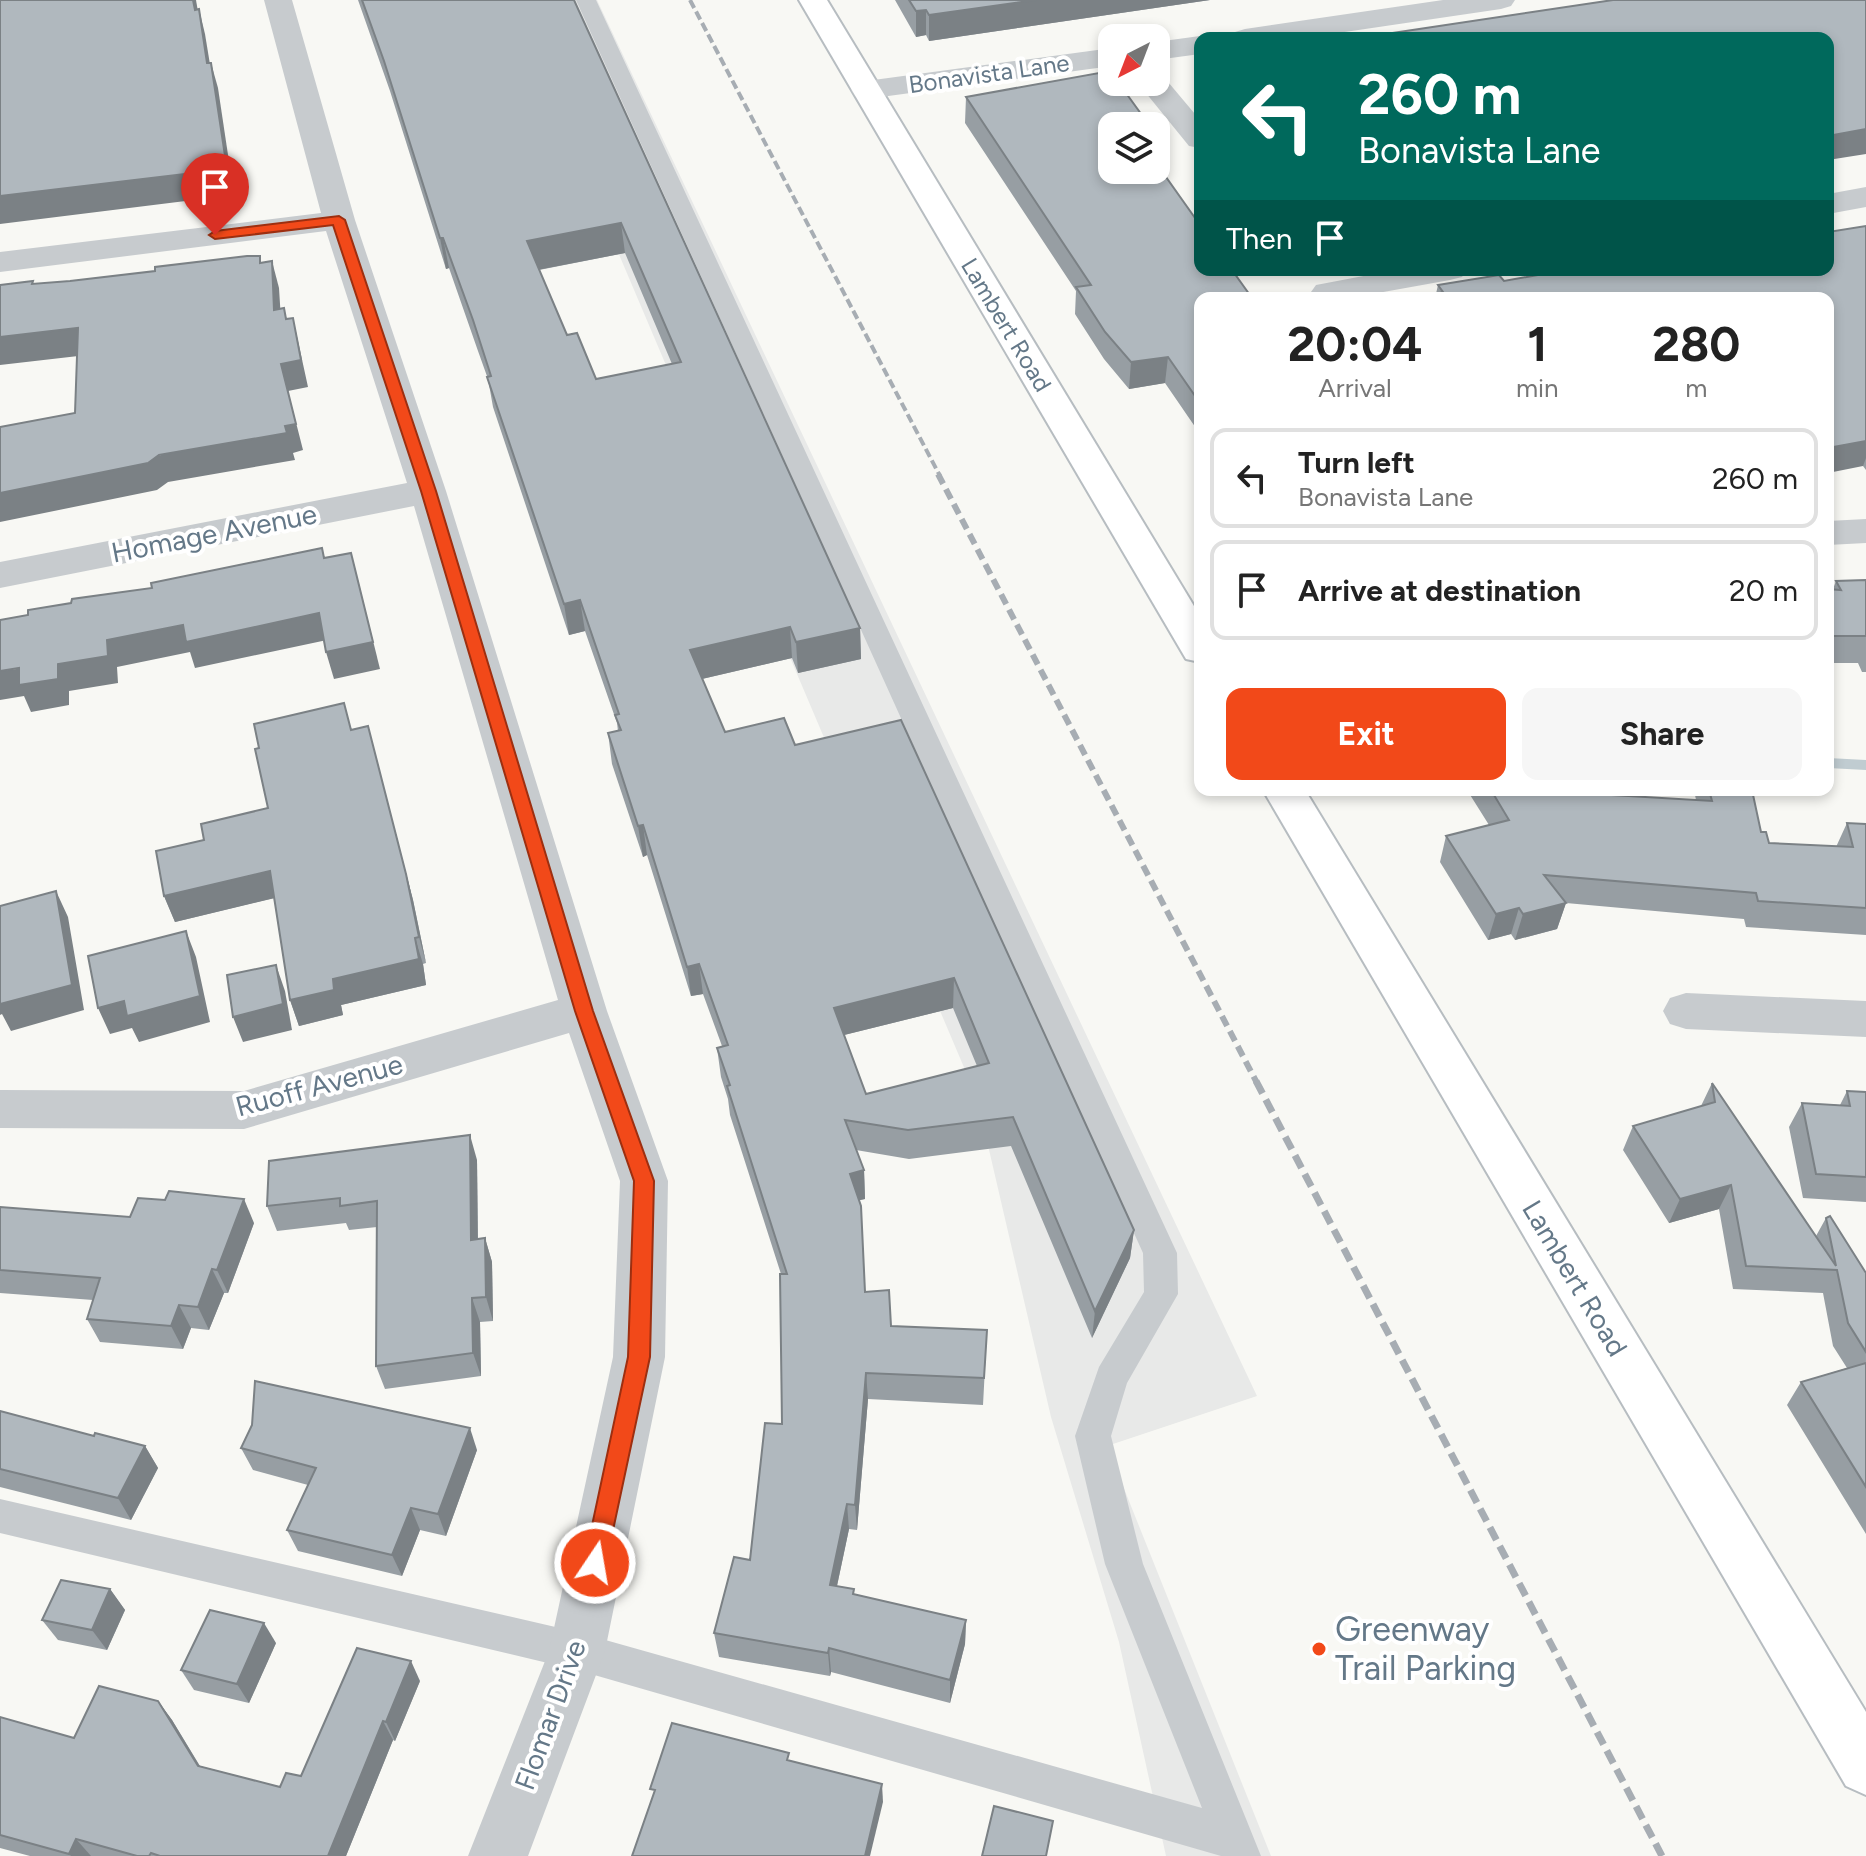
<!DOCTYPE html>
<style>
body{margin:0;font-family:Figtree,sans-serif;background:#f6f6f6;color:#222;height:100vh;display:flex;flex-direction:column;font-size:30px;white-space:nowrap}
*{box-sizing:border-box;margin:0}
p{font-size:26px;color:#767676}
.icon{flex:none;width:44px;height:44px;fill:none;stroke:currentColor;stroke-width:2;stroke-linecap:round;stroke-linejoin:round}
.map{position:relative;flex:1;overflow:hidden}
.panel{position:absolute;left:1194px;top:292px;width:640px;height:504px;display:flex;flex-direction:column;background:#fff;border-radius:16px;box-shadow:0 4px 12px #0003}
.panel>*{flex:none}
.guide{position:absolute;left:1194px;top:32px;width:640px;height:244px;border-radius:16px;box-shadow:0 4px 12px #0003;background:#00695c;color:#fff;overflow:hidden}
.needle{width:52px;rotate:222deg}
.tools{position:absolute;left:1098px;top:24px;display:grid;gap:16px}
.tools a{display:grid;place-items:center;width:72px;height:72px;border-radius:16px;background:#fff;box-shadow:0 4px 12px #0003;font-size:40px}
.pin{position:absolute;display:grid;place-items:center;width:68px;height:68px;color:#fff;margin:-82px -34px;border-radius:50% 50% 50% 0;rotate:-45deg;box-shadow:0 0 8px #0007}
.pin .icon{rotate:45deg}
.me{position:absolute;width:88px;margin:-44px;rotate:12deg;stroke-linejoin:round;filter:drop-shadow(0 0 6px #0008)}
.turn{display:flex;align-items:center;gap:28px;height:168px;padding:0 32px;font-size:36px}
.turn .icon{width:104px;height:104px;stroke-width:2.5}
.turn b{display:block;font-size:56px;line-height:68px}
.then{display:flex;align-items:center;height:76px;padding:0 32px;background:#0003;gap:16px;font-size:30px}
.eta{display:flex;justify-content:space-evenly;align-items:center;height:136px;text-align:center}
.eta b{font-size:48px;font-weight:700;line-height:56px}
.primary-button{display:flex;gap:16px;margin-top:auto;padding:16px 32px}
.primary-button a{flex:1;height:92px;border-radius:16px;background:#f24919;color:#fff;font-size:32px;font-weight:700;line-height:92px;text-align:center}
.primary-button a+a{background:#f6f6f6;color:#222}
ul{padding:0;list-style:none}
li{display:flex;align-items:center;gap:24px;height:100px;margin:0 16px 12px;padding:0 16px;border:4px solid #e0e0e0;border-radius:16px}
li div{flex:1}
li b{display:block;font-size:30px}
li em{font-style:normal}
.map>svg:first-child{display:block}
.built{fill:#e8e9e8}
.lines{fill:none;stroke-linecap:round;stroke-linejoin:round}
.stream{fill:#c0ccd1;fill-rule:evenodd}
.secondary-casing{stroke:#b7bdc1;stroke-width:4}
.service{fill:#c7cbce;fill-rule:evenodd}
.minor{fill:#c7cbce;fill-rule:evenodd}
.secondary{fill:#fff;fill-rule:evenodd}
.rail-far2{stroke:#a7adb3;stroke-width:4;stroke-dasharray:9 4;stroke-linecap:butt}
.rail-far1{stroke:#a7adb3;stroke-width:6;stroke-dasharray:11 6;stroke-linecap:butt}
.rail{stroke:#a7adb3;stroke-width:7;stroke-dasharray:14 7;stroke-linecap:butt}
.wall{fill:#979ea3;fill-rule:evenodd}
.shaded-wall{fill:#7b8185}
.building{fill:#b0b8be;stroke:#7b8185;stroke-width:2;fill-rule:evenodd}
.route{fill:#f24919;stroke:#9d2f10;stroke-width:2}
.poi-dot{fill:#f24919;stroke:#fff;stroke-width:3}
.labels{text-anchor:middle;stroke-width:8;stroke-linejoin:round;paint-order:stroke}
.far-street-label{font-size:24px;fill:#647888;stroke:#fff}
.street-label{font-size:28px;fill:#647888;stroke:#fff}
.near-poi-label{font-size:34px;fill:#647888;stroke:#fff;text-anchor:start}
</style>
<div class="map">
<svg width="1866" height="1856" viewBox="0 0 1866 1856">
<rect width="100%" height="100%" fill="#f8f8f4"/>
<path class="built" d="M511,0H597L1257,1396L1107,1446L1271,1856H1166L1119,1642L1051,1417L977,1098Z"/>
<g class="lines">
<path class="stream" d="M1828,758L1866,760V770L1828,768Z"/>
<defs>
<g id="secondary">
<path d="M799,0H827L1200,616V662L1186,659Z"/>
<path d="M1263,790H1305L1866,1712V1795L1846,1786Z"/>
</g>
</defs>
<use href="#secondary" class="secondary-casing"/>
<path class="service" d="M576,0H596L1177,1253L1178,1294L1127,1383L1111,1436L1143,1564L1261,1856H1221L577,1670L0,1533V1499L577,1632L1202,1808L1105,1564L1075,1436L1099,1367L1144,1292L1143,1253Z"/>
<g class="minor">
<path d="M264,0H292L355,220L446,491L607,1011L668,1181L665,1357L605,1651L528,1856H468L549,1651L613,1357L620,1181L569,1033L244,1129L0,1128V1090L244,1091L558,1000L414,506L0,588V562L407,483L326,231L0,272V252L321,213Z"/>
<path d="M1443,0H1515L1511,6L1501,9L1304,38H1230L1235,32L1245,29Z"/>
<path d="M1200,36L1207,38H1200V54L1156,60V42Z"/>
<path d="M1112,48V66L866,99L855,96L851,90L855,84L866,81Z"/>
<path d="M1156,74L1163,76L1200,120V148L1189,146L1137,82H1156Z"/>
<path d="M1866,187V207L1828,214V194Z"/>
<path d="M1395,270H1467L1462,277L1450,280L1350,298H1315L1311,292L1316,285Z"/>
<path d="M1866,519V543L1828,545V521Z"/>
<path d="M1686,993L1866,1001V1037L1686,1029L1670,1024L1663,1011L1670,998Z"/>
</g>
<use href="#secondary" class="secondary"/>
<path class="rail-far2" d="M690,0L940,476"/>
<path class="rail-far1" d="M938,474L1257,1083"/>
<path class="rail" d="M1256,1081L1662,1856"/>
</g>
<g class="wall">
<path d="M358,0H574L860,628L861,659L798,673L792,658L702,679L725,732L795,745L1134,1230L1130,1258L1092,1338L1011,1146L909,1159L856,1150L864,1170L865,1199L859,1200L865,1292L891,1326L987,1330L983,1405L868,1399L857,1530L849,1529L837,1586L854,1589V1594L966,1620L965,1644L950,1703L831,1672L830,1676L719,1657L714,1633L750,1560L782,1424L781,1274L730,1115L728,1099L721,1077L717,1048L722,1046L703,994L691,996L647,855L643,857L612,764L608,733L618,731L617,723L585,631L569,635L493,407L488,379L478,351L449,268L446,269L390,91ZM625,253L672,364L596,379L567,335L539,270ZM953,1008L977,1066L866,1094L844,1035Z"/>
<path d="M895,0H1210L929,41L926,35L916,37Z"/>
<path d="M966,97L1144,123L1165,152L1163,173L1200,298V434L1165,383L1129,389L1104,359L1075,314L1076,291L965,123Z"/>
<path d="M1866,226V470L1863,466L1828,298H1435L1438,285L1504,281L1828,270Z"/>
<path d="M1866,580V672H1862L1858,663H1828V589H1833L1836,581Z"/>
<path d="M351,730L375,753L413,900L426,963L423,964L426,985L341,1005L343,1015L299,1026L290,1000L274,898L175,922L164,896L204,840L268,808Z"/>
<path d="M1467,790H1593L1595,794L1696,800L1694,790H1752L1761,832L1769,843L1836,847L1847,823L1866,824V935L1746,927L1744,919L1566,903L1557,929L1515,940L1511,934L1488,940L1440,862L1446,836L1489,825Z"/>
<path d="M1712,1083L1816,1236L1826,1218L1866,1273V1534L1787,1405L1801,1382L1847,1368L1833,1346L1823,1293L1733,1289L1719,1209L1669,1223L1623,1150L1633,1126L1701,1106Z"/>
<path d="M1847,1091L1866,1092V1202L1803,1198L1789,1127L1802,1103L1840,1105Z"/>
<path d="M477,1160L478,1239L485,1238L492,1262L493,1321L480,1322L481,1376L385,1389L376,1366L377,1227L349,1230L346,1223L277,1231L267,1206Z"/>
<path d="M0,1207L130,1217L254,1223L228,1293H224L209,1330L191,1328L183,1349L100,1342L87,1319L93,1300L0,1293Z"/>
<path d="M0,1411L94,1436L145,1446L158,1468L131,1520L0,1487Z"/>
<path d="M241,1448L477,1450L446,1536L420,1530L402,1576L298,1551L287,1530L308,1485L253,1470Z"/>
<path d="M110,1589L125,1610L107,1650L58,1640L42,1620Z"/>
<path d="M276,1643L249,1703L194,1690L181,1670Z"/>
<path d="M420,1681L395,1741L393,1740L346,1856H30L0,1848V1717L74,1738L158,1701L172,1720L200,1766L280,1787L301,1776Z"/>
</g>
<g class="shaded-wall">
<path d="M193,0H196L202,35L195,10Z"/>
<path d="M1036,0H1210L929,41V15Z"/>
<path d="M199,9L205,34L214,89L207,63Z"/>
<path d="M926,10V35L916,37V11Z"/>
<path d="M211,63L218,88L234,195L0,224V196Z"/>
<path d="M1866,129V154L1828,160V136Z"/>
<path d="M1165,152L1163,178L1156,170V154Z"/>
<path d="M621,223L625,253L532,271L527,241Z"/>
<path d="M440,238H443L449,268L446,269Z"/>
<path d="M272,261L279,288L282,337L274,310Z"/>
<path d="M293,318L308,387L288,391L303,450L293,453L295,460L168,482L157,490L0,522V493L285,426L281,364Z"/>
<path d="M78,328L87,355L0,365V337Z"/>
<path d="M1168,357L1165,383L1129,389L1131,362Z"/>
<path d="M1866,441V458L1863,466L1828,473V448Z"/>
<path d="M358,580L380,669L334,679L326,652Z"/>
<path d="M580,600L585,631L569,635L564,604Z"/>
<path d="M319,613L327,640L195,668L190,652L117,667L118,683L69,691V705L31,712L24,696L0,700V671L58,664L107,640L183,625Z"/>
<path d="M790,627L792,658L693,681L690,650Z"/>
<path d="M860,628L861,659L798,673L796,642Z"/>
<path d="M375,753L413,900L426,963L419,937Z"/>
<path d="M643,825L647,855L643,857L638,826Z"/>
<path d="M270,871L279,897L175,922L164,896Z"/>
<path d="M56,891L68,917L84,1010L11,1031L2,1014L0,1015V998Z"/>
<path d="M1566,903L1557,929L1515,940L1523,914Z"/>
<path d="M1519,908L1511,934L1488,940L1496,914Z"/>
<path d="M186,931L196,957L210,1022L139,1042L132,1028L110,1034L98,1008Z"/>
<path d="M415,938L423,964L426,985L341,1005L343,1015L299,1026L290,1000Z"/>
<path d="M699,964L703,994L691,996L687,967Z"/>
<path d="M276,965L285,991L292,1030L243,1042L233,1017Z"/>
<path d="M954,978L953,1008L836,1037L834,1008Z"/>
<path d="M470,1135L477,1160L478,1264L471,1240Z"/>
<path d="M864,1170L865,1199L851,1202L850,1174Z"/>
<path d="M1731,1185L1719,1209L1669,1223L1680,1199Z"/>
<path d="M244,1199L254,1223L228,1293L217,1270Z"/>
<path d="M1134,1230L1130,1258L1092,1338L1095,1311Z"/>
<path d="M485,1238L492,1262L493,1321L486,1297Z"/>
<path d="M212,1269L224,1293L209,1330L198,1307Z"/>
<path d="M472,1298L480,1322L481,1376L473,1353Z"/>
<path d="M179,1305L191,1328L183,1349L171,1326Z"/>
<path d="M866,1373L868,1399L857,1530L855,1505Z"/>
<path d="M470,1428L477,1450L446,1536L438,1514Z"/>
<path d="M145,1446L158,1468L131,1520L118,1498Z"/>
<path d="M847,1504L849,1529L832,1609L830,1585Z"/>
<path d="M411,1508L420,1530L402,1576L392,1555Z"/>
<path d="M110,1589L125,1610L107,1650L92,1630Z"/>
<path d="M966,1620L965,1644L950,1703V1680Z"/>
<path d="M264,1623L276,1643L249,1703L237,1684Z"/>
<path d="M829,1648L831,1672L830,1676L828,1653Z"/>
<path d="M411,1661L420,1681L395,1741L386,1722Z"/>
<path d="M158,1701L172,1720L211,1785L198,1766Z"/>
<path d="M383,1721L393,1740L346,1856H328Z"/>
<path d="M882,1784L883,1802L870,1856H865Z"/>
<path d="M76,1839L91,1856H71L69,1854Z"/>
</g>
<g class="building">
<path d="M0,0H193L195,10L199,9L207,63H211L227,169L0,196Z"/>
<path d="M362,0H574L860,628L796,642L790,627L690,650L725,732L784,718L795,745L901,720L1134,1230L1095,1311L1013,1117L908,1130L845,1120L864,1170L850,1174L861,1206L865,1292L889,1290L891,1326L987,1330L984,1378L866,1373L855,1505L847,1504L830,1585L854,1589L853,1594L966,1620L950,1680L829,1648L828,1653L714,1633L734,1557L750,1560L765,1423L782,1424L780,1274H787L727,1086L730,1085L717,1048L728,1045L699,964L687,967L643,825L638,826L608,733L621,730L615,715L619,714L580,600L564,604L487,377L491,376L473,320L443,238H440L384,61ZM621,223L681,362L596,379L577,333L567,335L527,241ZM954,978L989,1063L866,1094L834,1008Z"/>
<path d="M909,0H1036L929,15L926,10L916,11Z"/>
<path d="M1613,0H1866V129L1828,136V38H1359Z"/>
<path d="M1110,71L1112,74V82H1118L1144,118H1141L1146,126H1112V170H1156V163L1200,225V270H1232L1252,298H1200V403L1168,357L1131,362L1105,332L1076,287L1091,285L966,97Z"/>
<path d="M1156,140L1165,152L1156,154Z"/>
<path d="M1866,226V441L1828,448V298H1440L1437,294L1443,292L1438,285L1499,275L1504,281L1566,270H1580L1582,272L1593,270H1828V232Z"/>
<path d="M247,256H260V263L272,261L274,310L284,308L286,319L293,318L301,360L281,364L296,424L285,426L287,433L159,455L148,463L0,493V427L75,413L78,328L0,337V285L33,281L32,284L70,281L155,271V267Z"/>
<path d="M322,548L324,558L351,553L373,642L326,652L319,613L186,642L183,625L107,640L108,656L58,664V679L19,685V668L0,671V620L28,615V610L71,603L72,599L152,588L151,583Z"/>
<path d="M1866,580V636H1828V589L1841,590L1836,581Z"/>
<path d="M344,703L351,730L368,726L406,874L419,937L415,938L419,959L333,979L334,990L290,1000L270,871L164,896L156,851L204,840L201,824L268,808L255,749L259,748L254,724Z"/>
<path d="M1491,790H1593L1595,794L1712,801L1709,790H1752L1761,832H1766L1769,843L1853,847L1847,823L1866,824V908L1758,901L1756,893L1544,875L1566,903L1523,914L1519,908L1496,914L1446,836L1509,820Z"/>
<path d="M56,891L72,985L0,1004V906Z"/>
<path d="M186,931L200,996L127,1016L124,1001L98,1008L88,956Z"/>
<path d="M276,965L283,1004L233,1017L227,975Z"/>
<path d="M1712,1083L1836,1266L1826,1218L1830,1216L1866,1273V1352L1848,1323L1837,1270L1746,1266L1731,1185L1680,1199L1633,1126L1715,1102Z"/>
<path d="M1847,1091L1866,1092V1177L1816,1174L1802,1103L1850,1106Z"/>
<path d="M470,1135L471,1240L485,1238L486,1297L472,1298L473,1353L376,1366L377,1201L340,1206V1198L267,1206L269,1161Z"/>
<path d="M169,1191L244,1199L217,1270L212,1269L198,1307L179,1305L171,1326L87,1319L100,1278L0,1270V1207L130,1217L138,1198L165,1200Z"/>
<path d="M1866,1363V1487L1801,1382Z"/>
<path d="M255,1381L470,1428L438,1514L411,1508L392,1555L287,1530L316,1468L241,1448L252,1425Z"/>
<path d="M0,1411L94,1436L95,1433L145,1446L118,1498L0,1469Z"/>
<path d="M61,1580L110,1589L92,1630L42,1620Z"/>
<path d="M210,1610L264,1623L237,1684L181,1670Z"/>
<path d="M357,1648L411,1661L386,1722L383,1721L328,1856H160L151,1853L149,1856H137L76,1839L69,1854L0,1835V1717L74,1738L99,1686L158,1701L198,1766L280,1787L286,1773L301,1776Z"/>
<path d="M672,1723L789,1753L787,1760L882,1784L865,1856H632L655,1790L650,1789Z"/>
<path d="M994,1806L1053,1821L1046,1856H982Z"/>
</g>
<path class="route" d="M339,216L345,220L436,491L593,1011L654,1181L650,1357L606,1563L603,1571L595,1574L587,1571L584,1563L628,1357L634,1181L575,1011L421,491L333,225L215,239L209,235L215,231Z"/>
<circle class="poi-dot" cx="1319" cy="1649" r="8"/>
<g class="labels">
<g class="far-street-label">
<text transform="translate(989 74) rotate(-8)" y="8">Bonavista Lane</text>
<text transform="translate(1006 325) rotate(59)" y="8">Lambert Road</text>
</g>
<g class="street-label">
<text transform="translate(214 533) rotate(-11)" y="10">Homage Avenue</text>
<text transform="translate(319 1085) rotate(-15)" y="10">Ruoff Avenue</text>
<text transform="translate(1575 1278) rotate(59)" y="10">Lambert Road</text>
<text transform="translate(550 1715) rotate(-70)" y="10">Flomar Drive</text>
</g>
<g class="near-poi-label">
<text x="1335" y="1641">Greenway<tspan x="1335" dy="39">Trail Parking</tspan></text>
</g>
</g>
</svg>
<div class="tools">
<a><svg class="needle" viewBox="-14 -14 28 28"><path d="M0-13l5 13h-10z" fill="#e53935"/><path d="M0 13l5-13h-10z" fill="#767676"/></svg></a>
<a><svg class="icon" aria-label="layers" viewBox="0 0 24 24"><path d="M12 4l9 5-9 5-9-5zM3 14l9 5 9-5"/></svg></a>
</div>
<div class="pin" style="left:215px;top:235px;background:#d93025"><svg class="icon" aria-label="arrive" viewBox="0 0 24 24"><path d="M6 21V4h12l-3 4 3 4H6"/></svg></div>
<svg class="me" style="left:595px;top:1563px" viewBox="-20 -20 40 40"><circle r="17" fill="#f24919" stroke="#fff" stroke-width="3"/><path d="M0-11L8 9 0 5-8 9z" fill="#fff"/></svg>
<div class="guide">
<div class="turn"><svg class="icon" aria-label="left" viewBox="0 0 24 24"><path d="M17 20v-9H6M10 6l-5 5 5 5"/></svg><div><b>260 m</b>Bonavista Lane</div></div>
<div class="then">Then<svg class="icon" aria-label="arrive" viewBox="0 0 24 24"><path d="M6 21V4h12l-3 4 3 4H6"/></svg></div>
</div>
<section class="panel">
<div class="eta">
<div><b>20:04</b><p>Arrival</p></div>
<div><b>1</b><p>min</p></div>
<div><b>280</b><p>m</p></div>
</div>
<ul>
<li><svg class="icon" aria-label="left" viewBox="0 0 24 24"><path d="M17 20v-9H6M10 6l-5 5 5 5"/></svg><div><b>Turn left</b><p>Bonavista Lane</p></div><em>260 m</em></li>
<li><svg class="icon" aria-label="arrive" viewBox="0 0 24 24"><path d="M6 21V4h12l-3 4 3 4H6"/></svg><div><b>Arrive at destination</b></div><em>20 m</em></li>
</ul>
<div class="primary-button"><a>Exit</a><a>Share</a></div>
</section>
</div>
